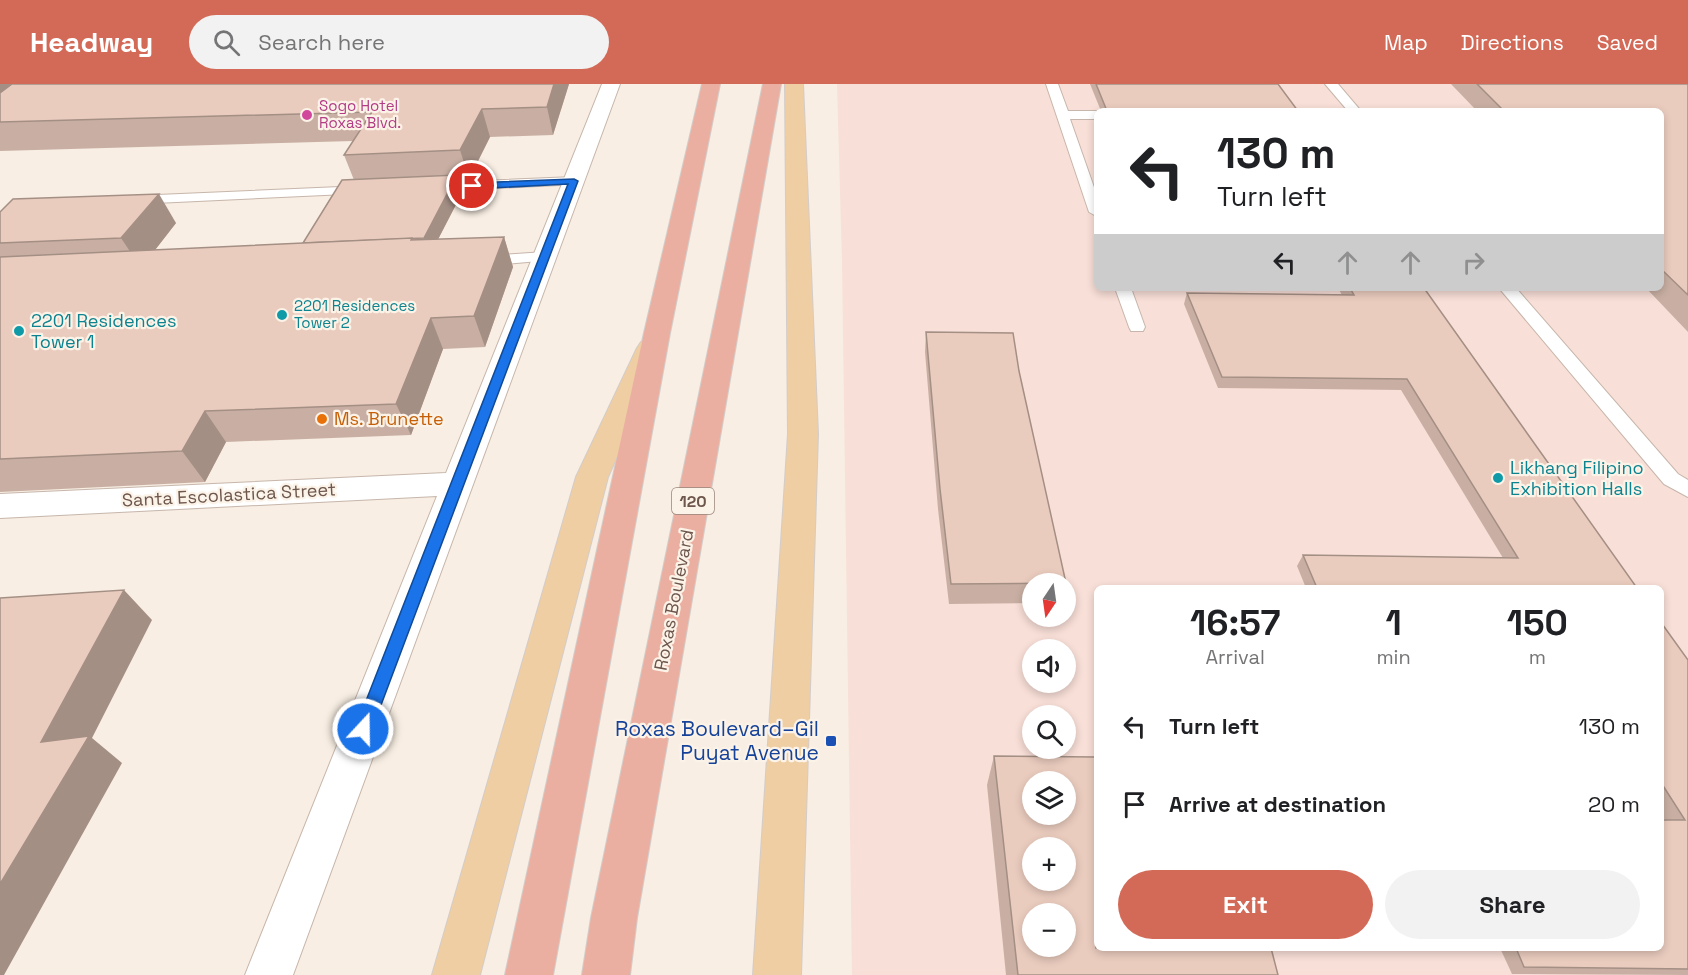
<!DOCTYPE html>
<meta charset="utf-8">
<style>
body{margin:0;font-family:"Space Grotesk",sans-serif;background:#f2f2f2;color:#202124;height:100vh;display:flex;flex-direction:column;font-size:22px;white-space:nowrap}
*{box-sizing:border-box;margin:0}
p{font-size:20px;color:#757577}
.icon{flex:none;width:33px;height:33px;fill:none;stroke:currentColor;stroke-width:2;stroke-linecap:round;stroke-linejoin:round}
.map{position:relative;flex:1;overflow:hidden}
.details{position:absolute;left:1094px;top:501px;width:570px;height:366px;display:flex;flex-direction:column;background:#fff;border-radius:9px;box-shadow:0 3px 9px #0003}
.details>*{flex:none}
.top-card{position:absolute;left:1094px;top:24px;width:570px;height:183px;border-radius:9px;box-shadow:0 3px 9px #0003;background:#fff;color:#202124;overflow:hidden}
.needle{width:39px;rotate:193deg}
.fabs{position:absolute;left:1022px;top:489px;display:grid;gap:12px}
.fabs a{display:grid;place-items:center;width:54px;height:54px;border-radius:50%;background:#fff;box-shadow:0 3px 9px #0003;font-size:30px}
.pin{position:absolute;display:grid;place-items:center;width:51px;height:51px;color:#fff;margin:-26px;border:3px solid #fff;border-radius:50%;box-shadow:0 2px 6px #0007}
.me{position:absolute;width:66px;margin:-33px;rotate:21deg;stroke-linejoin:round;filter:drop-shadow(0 0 4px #0008)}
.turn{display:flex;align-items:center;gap:21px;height:126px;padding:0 24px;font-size:27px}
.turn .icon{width:78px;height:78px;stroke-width:2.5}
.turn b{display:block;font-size:42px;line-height:51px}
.lanes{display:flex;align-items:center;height:57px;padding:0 24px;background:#0003;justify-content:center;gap:30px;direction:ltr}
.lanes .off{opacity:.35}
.eta{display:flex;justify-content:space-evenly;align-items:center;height:102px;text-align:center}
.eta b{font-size:36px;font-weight:700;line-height:42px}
.button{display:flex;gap:12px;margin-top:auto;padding:12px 24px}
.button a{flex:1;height:69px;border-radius:36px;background:#d36a57;color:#fff;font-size:24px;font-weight:700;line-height:69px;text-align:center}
.button a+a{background:#f2f2f2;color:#202124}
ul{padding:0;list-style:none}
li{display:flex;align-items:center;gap:18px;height:78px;padding:0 24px}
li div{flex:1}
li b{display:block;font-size:22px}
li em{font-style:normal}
header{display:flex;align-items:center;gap:36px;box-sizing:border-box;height:84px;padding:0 30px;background:#d36a57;color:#fff}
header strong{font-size:28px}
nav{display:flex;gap:33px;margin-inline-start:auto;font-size:21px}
.search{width:420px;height:54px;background:#f2f2f2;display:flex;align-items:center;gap:15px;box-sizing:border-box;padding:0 21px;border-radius:33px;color:#757577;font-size:22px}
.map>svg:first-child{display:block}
.commercial{fill:#f8dfd7;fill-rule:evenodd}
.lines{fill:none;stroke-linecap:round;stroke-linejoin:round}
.lane-casing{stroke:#c7b6ab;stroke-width:2}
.street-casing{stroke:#c7b6ab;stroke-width:2}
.primary-casing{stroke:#d3ccc9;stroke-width:2}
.highway-casing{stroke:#d3ccc9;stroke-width:2}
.lane{fill:#fff;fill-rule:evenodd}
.street{fill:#fff;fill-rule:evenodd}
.primary{fill:#efcea3;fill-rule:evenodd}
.highway{fill:#ebafa1;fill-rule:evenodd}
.wall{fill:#c9afa3}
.shaded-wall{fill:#a48f85}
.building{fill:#eaccbe;stroke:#a48f85;stroke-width:1.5;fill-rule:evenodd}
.route{fill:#1a73e8;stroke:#114b97;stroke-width:1.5}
.hotel-dot{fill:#d1479c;stroke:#fcf3e8;stroke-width:2}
.culture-dot{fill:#0f9aa8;stroke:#fcf3e8;stroke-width:2}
.food-dot{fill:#e8710a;stroke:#fcf3e8;stroke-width:2}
.transit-dot{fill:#1a4fb4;stroke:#fcf3e8;stroke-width:2}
.labels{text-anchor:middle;stroke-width:4.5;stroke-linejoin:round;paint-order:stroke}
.far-hotel-label{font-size:15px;fill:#b23c85;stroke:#fcf3e8;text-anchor:start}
.far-culture-label{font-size:15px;fill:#0d838f;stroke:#fcf3e8;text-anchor:start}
.shield{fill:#fcf3e8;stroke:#98857b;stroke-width:1.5}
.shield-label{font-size:16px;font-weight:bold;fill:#6d564c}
.culture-label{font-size:18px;fill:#0d838f;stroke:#fcf3e8;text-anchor:start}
.food-label{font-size:18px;fill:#c56008;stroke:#fcf3e8;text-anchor:start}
.street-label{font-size:18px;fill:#6d564c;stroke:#fcf3e8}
.near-transit-label{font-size:21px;fill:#164399;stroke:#fcf3e8;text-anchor:end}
</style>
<header>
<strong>Headway</strong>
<div class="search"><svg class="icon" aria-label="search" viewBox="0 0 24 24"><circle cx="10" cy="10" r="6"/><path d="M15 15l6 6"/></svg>Search here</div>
<nav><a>Map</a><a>Directions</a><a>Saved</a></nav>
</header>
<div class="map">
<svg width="1688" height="891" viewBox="0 0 1688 891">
<rect width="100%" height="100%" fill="#f8eee3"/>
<path class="commercial" d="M837,0H1688V891H852L842,177ZM1096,27H1660V204H1096ZM1032,500H1065V532H1032ZM1096,504H1660V864H1096ZM1032,566H1065V598H1032ZM1032,632H1065V664H1032ZM1032,698H1065V730H1032ZM1032,764H1065V796H1032ZM1032,830H1065V862H1032Z"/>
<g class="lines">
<defs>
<g id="lane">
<path d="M1046,0H1058L1068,27H1096V35H1070L1096,109V132L1089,128Z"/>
<path d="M1325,0H1338L1361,27H1348Z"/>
<path d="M574,93L579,94L581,97L579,100L433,107L426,103L433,99Z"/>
<path d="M363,102L368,103L370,106L368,109L134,120L127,116L134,112Z"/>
<path d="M545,168L553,173L550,176L483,182L475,177L483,172Z"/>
<path d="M1115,204H1131L1145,243L1143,247H1131L1129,243Z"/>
<path d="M1499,204H1516L1678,390L1688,396V413L1664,400Z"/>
</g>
<path id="street" d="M602,0H620L293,891H245L437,412L0,434V410L446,389Z"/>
<g id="primary">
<path d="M785,0H803L818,350L801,891H753L788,350Z"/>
<path d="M651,256L661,258L665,264L608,393L480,891H432L576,393L637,264L641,258Z"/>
</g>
<g id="highway">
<path d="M702,0H720L670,249L553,891H505L644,249Z"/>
<path d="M763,0H781L637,834L630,891H582L591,834Z"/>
</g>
</defs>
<use href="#lane" class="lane-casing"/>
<use href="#street" class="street-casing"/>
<use href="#primary" class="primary-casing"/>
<use href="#highway" class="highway-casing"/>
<use href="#lane" class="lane"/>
<use href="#street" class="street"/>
<use href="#primary" class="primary"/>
<use href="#highway" class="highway"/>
</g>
<g class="wall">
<path d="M569,0L553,51L490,53L469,95L459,96L463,107L438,155L504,153L513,183L485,263L443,265L411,351L226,358L205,398L0,408V128L176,139L155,166L303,159L354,96L344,71L353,57L0,67V38Z"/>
<path d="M1090,0H1278L1298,27H1101Z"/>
<path d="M1451,0H1688V248L1646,204H1660V27H1477Z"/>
<path d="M1338,204H1424L1637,504H1306L1297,482L1303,471L1503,474L1401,306L1218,304L1184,220L1187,209L1342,211Z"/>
<path d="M926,248L1019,287L1066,499L1065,504V500H1032V519L949,520L938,425L925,268Z"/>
<path d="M1660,537L1688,576V891L1512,890L1500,864H1660L1665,736L1660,728Z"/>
<path d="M994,672L1278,891H1006L987,701Z"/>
</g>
<g class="shaded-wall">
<path d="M0,0H36L0,27Z"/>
<path d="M554,0H569L553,51L547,23Z"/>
<path d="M482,25L490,53L469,95L460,66Z"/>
<path d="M457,91L463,107L430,171L424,154Z"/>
<path d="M159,110L176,139L141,184L121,154Z"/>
<path d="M504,153L513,183L485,263L474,232Z"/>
<path d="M431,234L443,265L411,351L396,320Z"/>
<path d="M205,327L226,358L205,398L182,367Z"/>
<path d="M124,506L152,536L92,654L122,679L4,891H0V800L41,658Z"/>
</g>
<g class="building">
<path d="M12,0H554L547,23L482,25L460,66L344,71L372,28L0,38V9Z"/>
<path d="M1096,0H1278L1298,27H1107Z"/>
<path d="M1477,0H1688V211L1660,184V27H1504Z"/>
<path d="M457,91L424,154L303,159L342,96Z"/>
<path d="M159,110L121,154L0,159V128L13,115Z"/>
<path d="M504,153L474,232L431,234L396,320L205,327L182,367L0,375V173L412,154L411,156Z"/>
<path d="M1350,204H1424L1637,504H1317L1303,471L1518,474L1407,295L1222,293L1187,209L1354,211Z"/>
<path d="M926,248L1013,249L1019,287L1066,499L951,500L940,405Z"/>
<path d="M124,506L41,658L89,652L0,800V514Z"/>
<path d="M1660,537L1688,576V885L1524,883L1516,864H1660V736H1685L1660,697Z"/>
<path d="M994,672L1096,673V864H1271L1278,891H1018ZM1032,698H1065V730H1032ZM1032,764H1065V796H1032ZM1032,830H1065V862H1032Z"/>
</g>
<path class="route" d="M574,95L578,97L372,645L369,651L363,653L358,651L355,645L568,100L472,105L467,102L472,99Z"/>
<circle class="hotel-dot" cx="307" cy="31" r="6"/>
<g class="culture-dot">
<circle cx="282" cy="231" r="6"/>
<circle cx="19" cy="247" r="6"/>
<circle cx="1498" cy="394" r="6"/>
</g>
<circle class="food-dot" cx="322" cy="335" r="6"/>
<rect class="transit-dot" x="825" y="651" width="12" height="12" rx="3"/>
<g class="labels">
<g class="far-hotel-label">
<text x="319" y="27">Sogo Hotel<tspan x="319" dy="17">Roxas Blvd.</tspan></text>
</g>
<g class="far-culture-label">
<text x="294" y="227">2201 Residences<tspan x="294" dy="17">Tower 2</tspan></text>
</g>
<rect class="shield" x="672" y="404" width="42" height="26" rx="4.5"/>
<g class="shield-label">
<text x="693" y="423">120</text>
</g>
<g class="culture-label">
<text x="31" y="243">2201 Residences<tspan x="31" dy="21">Tower 1</tspan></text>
<text x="1510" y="390">Likhang Filipino<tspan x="1510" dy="21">Exhibition Halls</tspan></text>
</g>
<g class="food-label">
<text x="334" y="341">Ms. Brunette</text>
</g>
<g class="street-label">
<text transform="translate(229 411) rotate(-3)" y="6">Santa Escolastica Street</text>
<text transform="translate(674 516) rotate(-79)" y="6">Roxas Boulevard</text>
</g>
<g class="near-transit-label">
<text x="819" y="652">Roxas Boulevard–Gil<tspan x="819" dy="24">Puyat Avenue</tspan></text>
</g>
</g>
</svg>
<div class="fabs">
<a><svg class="needle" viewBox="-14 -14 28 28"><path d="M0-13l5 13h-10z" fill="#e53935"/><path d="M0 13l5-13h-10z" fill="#757577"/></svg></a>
<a><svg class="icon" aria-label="sound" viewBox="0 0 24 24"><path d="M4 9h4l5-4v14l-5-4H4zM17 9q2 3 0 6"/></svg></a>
<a><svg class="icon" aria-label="search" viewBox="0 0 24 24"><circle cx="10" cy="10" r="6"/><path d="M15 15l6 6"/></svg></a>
<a><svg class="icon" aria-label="layers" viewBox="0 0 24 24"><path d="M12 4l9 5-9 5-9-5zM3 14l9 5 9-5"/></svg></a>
<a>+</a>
<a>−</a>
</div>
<div class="pin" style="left:472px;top:102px;background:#d93025"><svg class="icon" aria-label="arrive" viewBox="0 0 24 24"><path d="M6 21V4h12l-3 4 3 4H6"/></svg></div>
<svg class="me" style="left:363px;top:645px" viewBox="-20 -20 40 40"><circle r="17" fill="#1a73e8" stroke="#fff" stroke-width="3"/><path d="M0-11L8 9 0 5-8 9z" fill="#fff"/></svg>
<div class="top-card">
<div class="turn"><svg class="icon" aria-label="left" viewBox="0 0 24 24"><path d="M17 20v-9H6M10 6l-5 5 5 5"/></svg><div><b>130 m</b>Turn left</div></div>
<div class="lanes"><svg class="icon" aria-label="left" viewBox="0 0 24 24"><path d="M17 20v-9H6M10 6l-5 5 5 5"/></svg><svg class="icon off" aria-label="ahead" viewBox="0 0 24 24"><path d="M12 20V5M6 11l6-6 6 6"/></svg><svg class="icon off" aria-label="ahead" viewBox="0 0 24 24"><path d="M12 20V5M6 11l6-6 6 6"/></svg><svg class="icon off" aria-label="right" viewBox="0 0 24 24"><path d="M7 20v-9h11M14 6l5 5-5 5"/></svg></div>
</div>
<section class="details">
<div class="eta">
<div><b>16:57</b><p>Arrival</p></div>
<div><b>1</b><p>min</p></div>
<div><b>150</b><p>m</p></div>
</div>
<ul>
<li><svg class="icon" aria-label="left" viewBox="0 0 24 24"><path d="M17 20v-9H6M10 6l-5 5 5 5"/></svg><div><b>Turn left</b></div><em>130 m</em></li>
<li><svg class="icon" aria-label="arrive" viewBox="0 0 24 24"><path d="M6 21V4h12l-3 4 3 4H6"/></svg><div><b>Arrive at destination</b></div><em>20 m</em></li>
</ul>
<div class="button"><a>Exit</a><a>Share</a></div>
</section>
</div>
